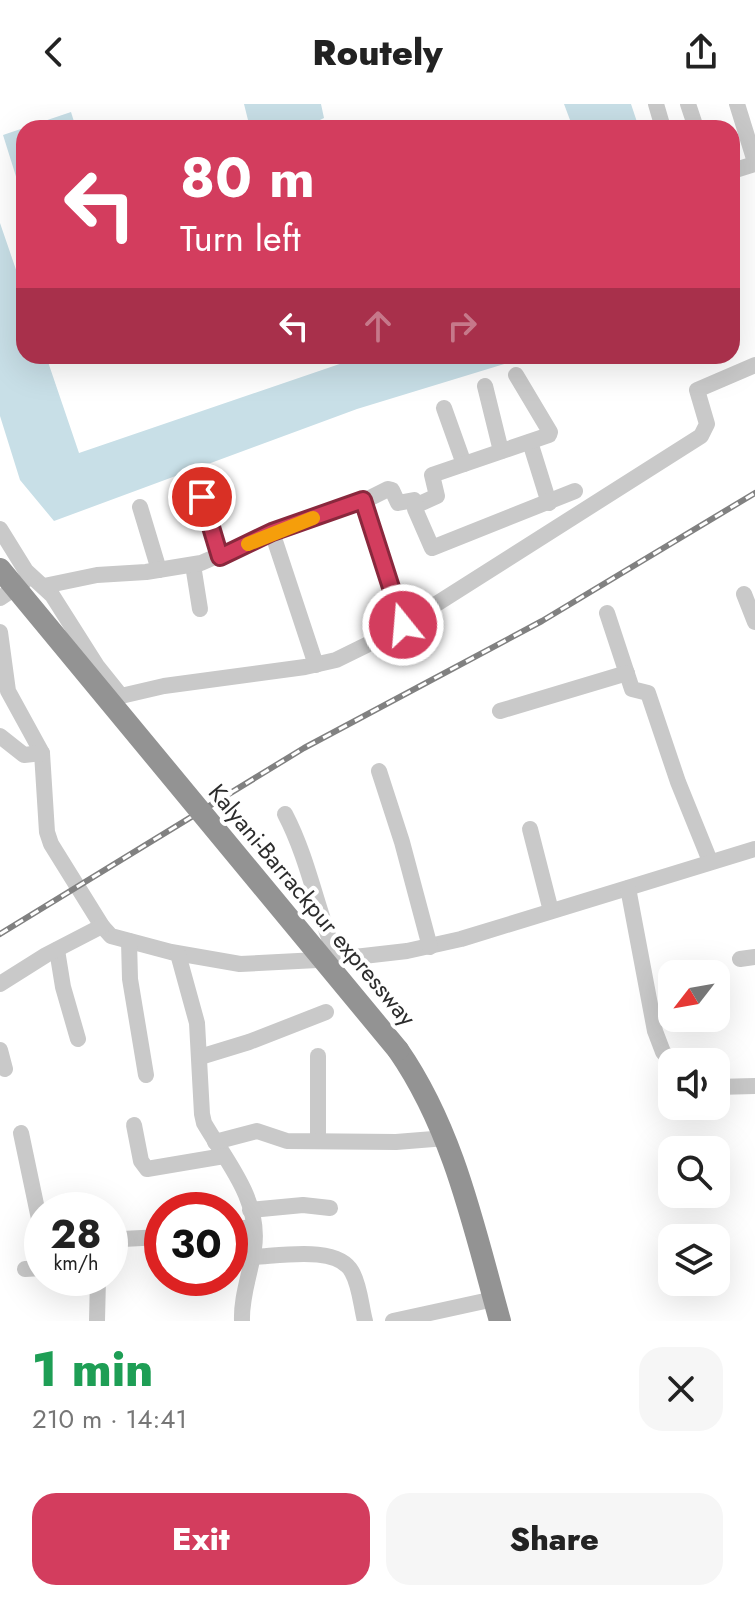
<!DOCTYPE html>
<meta charset="utf-8">
<style>
body{margin:0;font-family:Jost,sans-serif;background:#f6f6f6;color:#222;height:100vh;display:flex;flex-direction:column;font-size:30px;white-space:nowrap}
*{box-sizing:border-box;margin:0}
p{font-size:26px;color:#767676}
.icon{flex:none;width:44px;height:44px;fill:none;stroke:currentColor;stroke-width:2;stroke-linecap:round;stroke-linejoin:round}
.map{position:relative;height:1217px;overflow:hidden}
.panel{display:flex;flex-direction:column;background:#fff;flex:1}
.panel>*{flex:none}
.top-card{position:absolute;left:16px;top:16px;width:724px;height:244px;border-radius:24px;box-shadow:0 8px 32px #0002;background:#d33d5e;color:#fff;overflow:hidden}
.needle{width:52px;rotate:239deg}
.fabs{position:absolute;left:658px;top:856px;display:grid;gap:16px}
.fabs a{display:grid;place-items:center;width:72px;height:72px;border-radius:16px;background:#fff;box-shadow:0 8px 32px #0002;font-size:40px}
.speed{position:absolute;left:24px;top:1088px;display:flex;gap:16px;font-size:40px;font-weight:700;text-align:center}
.speed>*{display:grid;place-content:center;width:104px;height:104px;border-radius:50%;background:#fff;box-shadow:0 8px 32px #0002;line-height:1}
.speed small{font-size:20px;font-weight:400}
.speed .limit{border:12px solid #d22;background:#fff;color:#111}
.pin{position:absolute;display:grid;place-items:center;width:68px;height:68px;color:#fff;margin:-34px;border:4px solid #fff;border-radius:50%;box-shadow:0 2px 8px #0007}
.me{position:absolute;width:88px;margin:-44px;rotate:343deg;stroke-linejoin:round;filter:drop-shadow(0 0 6px #0008)}
.turn{display:flex;align-items:center;gap:28px;height:168px;padding:0 32px;font-size:36px}
.turn .icon{width:104px;height:104px;stroke-width:2.5}
.turn b{display:block;font-size:56px;line-height:68px}
.lanes{display:flex;align-items:center;height:76px;padding:0 32px;background:#0003;justify-content:center;gap:40px;direction:ltr}
.lanes .off{opacity:.35}
.round{display:grid;place-items:center;flex:none;width:84px;height:84px;border-radius:24px;background:#f6f6f6}
.summary{display:flex;align-items:center;justify-content:space-between;height:136px;padding:0 32px}
h1{font-size:48px;font-weight:800;line-height:60px;color:#1e9e55}
.cta{display:flex;gap:16px;margin-top:auto;padding:16px 32px}
.cta a{flex:1;height:92px;border-radius:24px;background:#d33d5e;color:#fff;font-size:32px;font-weight:800;line-height:92px;text-align:center}
.cta a+a{background:#f6f6f6;color:#222}
header{display:flex;justify-content:space-between;align-items:center;height:104px;padding:0 32px;background:#fff;font-size:36px;font-weight:800}
.map>svg:first-child{display:block}
.water{fill:#c8dfe7}
.lines{fill:none;stroke-linecap:round;stroke-linejoin:round}
.minor{stroke:#c9c9c9;stroke-width:16}
.highway{stroke:#939393;stroke-width:22}
.rail-casing{stroke:#818181;stroke-width:6}
.rail{stroke:#fff;stroke-width:3;stroke-dasharray:9;stroke-linecap:butt}
.highway-bridge{stroke:#939393;stroke-width:22}
.route-casing{stroke:#89283d;stroke-width:20}
.route{stroke:#d33d5e;stroke-width:14}
.slow{stroke:#f59e0b;stroke-width:14}
.labels{text-anchor:middle;stroke-width:8;stroke-linejoin:round;paint-order:stroke}
.street-label{font-size:24px;fill:#2c2c2c;stroke:#fff}
</style>
<header><svg class="icon" aria-label="back" viewBox="0 0 24 24"><path d="M15 5l-7 7 7 7"/></svg>Routely<svg class="icon" aria-label="share" viewBox="0 0 24 24"><path d="M12 15V3M7 8l5-5 5 5M5 13v7h14v-7"/></svg></header>
<div class="map">
<svg width="755" height="1217" viewBox="0 0 755 1217">
<rect width="100%" height="100%" fill="#fff"/>
<g class="water">
<path d="M244,0H321L324,14L304,24H250Z"/>
<path d="M564,0H631L639,24H573Z"/>
<path d="M71,8L76,24H24V98L3,31Z"/>
<path d="M0,119L24,189V252H46L79,349L363,252H530L357,305L54,417L20,376L0,312Z"/>
</g>
<g class="lines">
<g class="minor">
<path d="M656,0L663,24"/>
<path d="M688,0L696,24"/>
<path d="M737,0L755,58"/>
<path d="M732,67L755,60"/>
<path d="M485,282L501,347"/>
<path d="M444,304L464,360"/>
<path d="M530,338L549,399"/>
<path d="M202,393L220,453"/>
<path d="M364,397L388,385L392,386L398,399L414,396L417,401L437,392L432,371L549,331L550,328L516,271"/>
<path d="M416,401L415,405L432,444L575,387"/>
<path d="M140,403L159,466"/>
<path d="M0,425L26,467L52,491L97,562L121,592L164,582L305,563L336,556L389,530L701,332L707,320L697,286L755,261"/>
<path d="M272,428L316,561"/>
<path d="M193,461L200,505"/>
<path d="M44,482L97,471L146,468L201,459L272,428L363,396L403,521"/>
<path d="M744,490L755,518"/>
<path d="M0,494L24,478"/>
<path d="M607,509L632,585L648,589L678,678L710,757"/>
<path d="M0,528L8,587L42,649L47,728L51,740L102,822L111,832L171,848L240,860L337,855L407,847L461,835L755,745"/>
<path d="M500,607L627,569"/>
<path d="M0,632L24,651L42,649"/>
<path d="M379,667L402,738L430,843"/>
<path d="M285,710C309,756 317,807 337,855"/>
<path d="M530,725L551,807"/>
<path d="M628,784L655,927L663,948L673,958"/>
<path d="M129,837L130,875L146,971"/>
<path d="M57,846L63,883L78,935"/>
<path d="M178,850L197,919L202,1010L204,1019C226,1057 261,1096 254,1144C251,1168 241,1192 242,1217"/>
<path d="M740,855L755,853"/>
<path d="M0,880L46,851L102,822"/>
<path d="M0,946L5,965"/>
<path d="M200,953L249,938L326,908"/>
<path d="M716,983L755,982"/>
<path d="M134,1021L141,1057L147,1065L224,1052"/>
<path d="M21,1029L42,1129"/>
<path d="M318,1037V952"/>
<path d="M215,1038L257,1027L287,1037L396,1038L446,1034"/>
<path d="M250,1106L303,1101L330,1104"/>
<path d="M230,1127L254,1122"/>
<path d="M122,1135L162,1133"/>
<path d="M252,1153C280,1152 338,1141 352,1168C360,1182 361,1202 365,1217"/>
<path d="M25,1165L42,1164"/>
<path d="M97,1217L98,1174"/>
<path d="M393,1217L494,1195"/>
</g>
<path class="highway" d="M398,946C454,1027 474,1124 500,1217"/>
<defs>
<path id="rail" d="M0,830L304,644L542,517L755,389"/>
</defs>
<use href="#rail" class="rail-casing"/>
<use href="#rail" class="rail"/>
<path class="highway-bridge" d="M0,465L398,946"/>
</g>
<g class="lines">
<defs>
<path id="route" d="M202,393L220,453L272,428L363,396L403,521"/>
</defs>
<use href="#route" class="route-casing"/>
<use href="#route" class="route"/>
<path class="slow" d="M248,440L313,414"/>
</g>
<g class="labels">
<g class="street-label">
<text transform="translate(312 801) rotate(50)" y="8">Kalyani-Barrackpur expressway</text>
</g>
</g>
</svg>
<div class="fabs">
<a><svg class="needle" viewBox="-14 -14 28 28"><path d="M0-13l5 13h-10z" fill="#e53935"/><path d="M0 13l5-13h-10z" fill="#767676"/></svg></a>
<a><svg class="icon" aria-label="sound" viewBox="0 0 24 24"><path d="M4 9h4l5-4v14l-5-4H4zM17 9q2 3 0 6"/></svg></a>
<a><svg class="icon" aria-label="search" viewBox="0 0 24 24"><circle cx="10" cy="10" r="6"/><path d="M15 15l6 6"/></svg></a>
<a><svg class="icon" aria-label="layers" viewBox="0 0 24 24"><path d="M12 4l9 5-9 5-9-5zM3 14l9 5 9-5"/></svg></a>
</div>
<div class="speed"><div>28<small>km/h</small></div><div class="limit">30</div></div>
<div class="pin" style="left:202px;top:393px;background:#d93025"><svg class="icon" aria-label="arrive" viewBox="0 0 24 24"><path d="M6 21V4h12l-3 4 3 4H6"/></svg></div>
<svg class="me" style="left:403px;top:521px" viewBox="-20 -20 40 40"><circle r="17" fill="#d33d5e" stroke="#fff" stroke-width="3"/><path d="M0-11L8 9 0 5-8 9z" fill="#fff"/></svg>
<div class="top-card">
<div class="turn"><svg class="icon" aria-label="left" viewBox="0 0 24 24"><path d="M17 20v-9H6M10 6l-5 5 5 5"/></svg><div><b>80 m</b>Turn left</div></div>
<div class="lanes"><svg class="icon" aria-label="left" viewBox="0 0 24 24"><path d="M17 20v-9H6M10 6l-5 5 5 5"/></svg><svg class="icon off" aria-label="ahead" viewBox="0 0 24 24"><path d="M12 20V5M6 11l6-6 6 6"/></svg><svg class="icon off" aria-label="right" viewBox="0 0 24 24"><path d="M7 20v-9h11M14 6l5 5-5 5"/></svg></div>
</div>
</div>
<section class="panel">
<div class="summary"><div><h1>1 min</h1><p>210 m · 14:41</p></div><a class="round"><svg class="icon" aria-label="close" viewBox="0 0 24 24"><path d="M6 6l12 12M18 6L6 18"/></svg></a></div>
<div class="cta"><a>Exit</a><a>Share</a></div>
</section>
